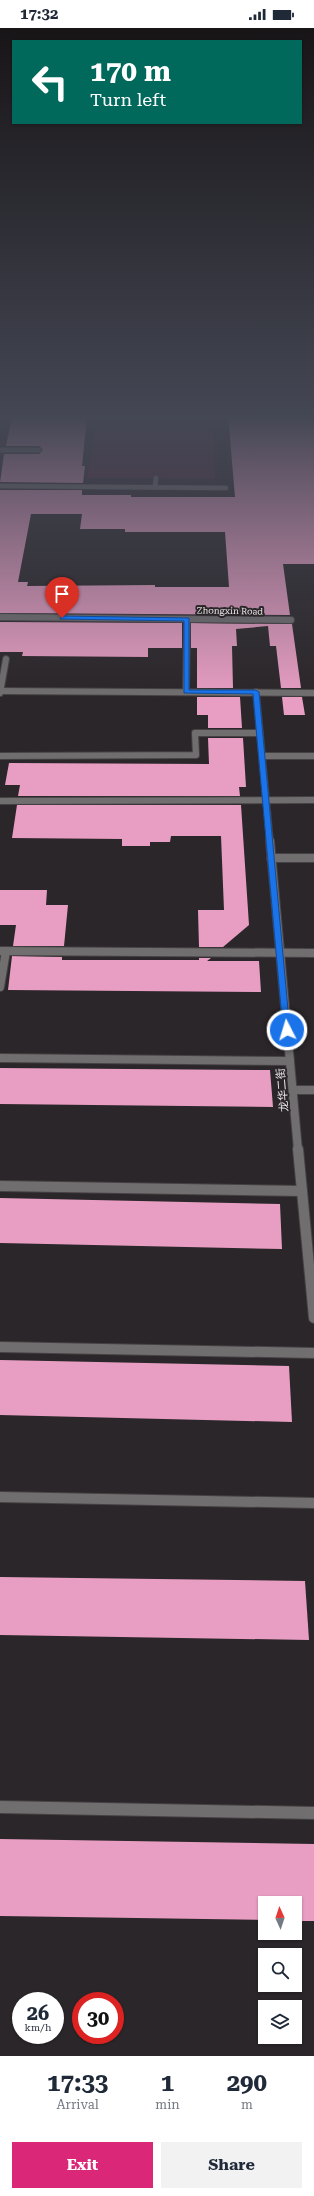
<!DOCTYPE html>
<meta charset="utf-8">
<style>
body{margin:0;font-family:"Roboto Serif","Noto Sans SC",serif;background:#f2f2f3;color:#1f2937;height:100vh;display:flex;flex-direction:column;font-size:15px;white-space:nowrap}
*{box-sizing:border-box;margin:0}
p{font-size:13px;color:#747a83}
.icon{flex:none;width:22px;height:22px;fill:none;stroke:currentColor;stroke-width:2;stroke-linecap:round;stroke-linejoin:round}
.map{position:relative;height:2028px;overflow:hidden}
.side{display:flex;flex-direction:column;background:#fff;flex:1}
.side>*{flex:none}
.hud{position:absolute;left:12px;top:12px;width:290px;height:84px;border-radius:0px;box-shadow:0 1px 3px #0004;background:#00695c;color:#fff;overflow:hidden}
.needle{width:26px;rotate:357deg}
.fabs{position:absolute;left:258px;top:1868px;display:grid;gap:8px}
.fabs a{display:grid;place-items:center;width:44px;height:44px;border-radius:0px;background:#fff;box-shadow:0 1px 3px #0004;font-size:20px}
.speed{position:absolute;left:12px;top:1964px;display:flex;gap:8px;font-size:20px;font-weight:700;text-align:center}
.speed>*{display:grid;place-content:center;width:52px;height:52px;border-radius:50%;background:#fff;box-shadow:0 1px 3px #0004;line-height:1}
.speed small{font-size:10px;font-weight:400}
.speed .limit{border:6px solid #d22;background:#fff;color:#111}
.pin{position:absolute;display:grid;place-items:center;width:34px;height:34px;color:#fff;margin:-41px -17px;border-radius:50% 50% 50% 0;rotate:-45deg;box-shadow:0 0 4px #0007}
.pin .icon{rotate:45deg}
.me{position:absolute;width:44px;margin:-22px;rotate:355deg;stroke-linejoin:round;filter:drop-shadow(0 0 3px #0008)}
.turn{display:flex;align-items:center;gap:14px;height:84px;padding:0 12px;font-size:18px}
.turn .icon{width:52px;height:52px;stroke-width:2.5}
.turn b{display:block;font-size:28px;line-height:34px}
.eta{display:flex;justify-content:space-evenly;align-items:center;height:68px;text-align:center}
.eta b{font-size:24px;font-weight:700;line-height:28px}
.action{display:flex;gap:8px;margin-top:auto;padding:8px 12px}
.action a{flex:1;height:46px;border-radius:0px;background:#db2777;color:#fff;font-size:16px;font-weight:700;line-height:46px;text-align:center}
.action a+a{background:#f2f2f3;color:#1f2937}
.status{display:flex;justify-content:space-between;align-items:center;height:28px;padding:0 20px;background:#fff;direction:ltr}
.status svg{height:11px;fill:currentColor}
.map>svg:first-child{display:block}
.green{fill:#4f243b}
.building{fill:#e89ec3;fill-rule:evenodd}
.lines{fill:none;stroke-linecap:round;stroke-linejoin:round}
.minor-far4-casing{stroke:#464144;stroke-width:5.5}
.minor-far3-casing{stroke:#464144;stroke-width:8}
.minor-far2-casing{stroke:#464144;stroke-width:10}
.minor-far1-casing{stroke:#464144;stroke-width:12}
.minor-casing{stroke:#464144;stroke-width:14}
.minor-far4{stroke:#716e6f;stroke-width:4.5}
.minor-far3{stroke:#716e6f;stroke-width:6}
.minor-far2{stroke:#716e6f;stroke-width:8}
.minor-far1{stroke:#716e6f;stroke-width:10}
.minor{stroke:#716e6f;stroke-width:12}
.route{fill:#1a73e8;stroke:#114b97}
.labels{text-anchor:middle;stroke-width:4;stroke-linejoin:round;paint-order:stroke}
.far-street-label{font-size:9px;fill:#edeaeb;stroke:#2b2629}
.street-label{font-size:11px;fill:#edeaeb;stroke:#2b2629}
</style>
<div class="status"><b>17:32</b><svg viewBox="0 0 49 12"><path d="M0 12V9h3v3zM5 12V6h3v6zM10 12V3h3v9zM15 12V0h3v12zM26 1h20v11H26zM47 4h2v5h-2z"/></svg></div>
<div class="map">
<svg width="314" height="2028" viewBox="0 0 314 2028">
<rect width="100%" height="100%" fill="#2b2629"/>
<path class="green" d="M97,387L213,388L215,451L87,450Z"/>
<g class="building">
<path d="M228,387H314V536H283L290,587L0,585V462H82V467H131V469H235ZM31,486H82L80,501H125V504H225L229,559H155V557L27,558L28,554H18Z"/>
<path d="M12,389H87L82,438H85L83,455L0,454L4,426H39L43,422L39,418H6Z"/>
<path d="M0,594L182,595V620H148V629L22,628L23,624H0Z"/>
<path d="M191,595L292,596L301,660H281L276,618H270L268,598L236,601L237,618H232L233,660H197V620H191Z"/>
<path d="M197,669H240L242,700H208V687H197Z"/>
<path d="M282,669H302L305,687H284Z"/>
<path d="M208,710H243L246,759H239L240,768H18L20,757H5L9,735L209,736Z"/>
<path d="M17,777H241L249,897L223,919H199L198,882H224L221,808H171L170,814H150V818H122V811L12,810Z"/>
<path d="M0,862H47L46,877H68L64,918H13L16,897H0Z"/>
<path d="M12,928L62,929V932H199V930H211L207,933H259L261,964L8,962Z"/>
<path d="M0,1040L270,1042L273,1079L0,1076Z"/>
<path d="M0,1170L280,1176L282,1221L0,1215Z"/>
<path d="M0,1332L289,1338L292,1394L0,1387Z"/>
<path d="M0,1549L305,1553L309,1612L0,1607Z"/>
<path d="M0,1811L314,1816V1893H295V1875H265V1892L0,1888Z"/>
</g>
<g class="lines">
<defs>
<g id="minor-far4">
<path d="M0,422H39"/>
<path d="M0,458L226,460"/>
<path d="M155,459L156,450"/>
</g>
<g id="minor-far3">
<path d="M0,589L291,592"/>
<path d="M0,663L314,665"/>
<path d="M186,664L187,591"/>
<path d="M256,664L270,814"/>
<path d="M0,665L6,631"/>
<path d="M0,728L196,727L195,705H260"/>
<path d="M262,728H314"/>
<path d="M0,773L314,772"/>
</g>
<g id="minor-far2">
<path d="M270,813L298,1122"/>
<path d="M271,830H314"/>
<path d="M0,923L314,925"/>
<path d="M0,959L6,923"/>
<path d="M0,1030L290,1033"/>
<path d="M293,1062H314"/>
</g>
<g id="minor-far1">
<path d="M298,1121L314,1290"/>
<path d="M0,1158L302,1163"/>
<path d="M0,1319L314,1325"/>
<path d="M0,1469L314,1475"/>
</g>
<path id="minor" d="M0,1779L314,1785"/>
</defs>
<use href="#minor-far4" class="minor-far4-casing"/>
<use href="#minor-far3" class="minor-far3-casing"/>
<use href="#minor-far2" class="minor-far2-casing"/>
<use href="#minor-far1" class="minor-far1-casing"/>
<use href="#minor" class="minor-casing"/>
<use href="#minor-far4" class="minor-far4"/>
<use href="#minor-far3" class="minor-far3"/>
<use href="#minor-far2" class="minor-far2"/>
<use href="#minor-far1" class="minor-far1"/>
<use href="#minor" class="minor"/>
</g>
<linearGradient id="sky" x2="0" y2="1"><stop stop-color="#181517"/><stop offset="0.58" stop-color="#444754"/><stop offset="1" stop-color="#444754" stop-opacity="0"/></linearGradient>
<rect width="314" height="671" fill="url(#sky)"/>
<path class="route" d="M62,588L189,590V662H256L259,664L290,1004L287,1005L283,1002L253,666L184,665V593L60,591Z"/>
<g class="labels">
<g class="far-street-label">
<text transform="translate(230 583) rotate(1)" y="3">Zhongxin Road</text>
</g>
<g class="street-label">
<text transform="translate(282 1062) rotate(-95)" y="4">龙华二街</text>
</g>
</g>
</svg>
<div class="fabs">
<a><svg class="needle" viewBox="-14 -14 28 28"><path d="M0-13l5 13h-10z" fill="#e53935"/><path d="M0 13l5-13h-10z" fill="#747a83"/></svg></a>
<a><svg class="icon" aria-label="search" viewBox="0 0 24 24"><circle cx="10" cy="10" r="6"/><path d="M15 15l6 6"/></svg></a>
<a><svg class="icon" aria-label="layers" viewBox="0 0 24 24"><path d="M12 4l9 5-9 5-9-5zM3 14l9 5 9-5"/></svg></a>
</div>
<div class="speed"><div>26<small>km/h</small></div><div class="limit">30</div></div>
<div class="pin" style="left:62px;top:590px;background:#d93025"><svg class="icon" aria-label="arrive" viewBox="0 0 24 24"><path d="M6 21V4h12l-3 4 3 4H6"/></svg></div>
<svg class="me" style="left:287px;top:1002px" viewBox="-20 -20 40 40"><circle r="17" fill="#1a73e8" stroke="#fff" stroke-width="3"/><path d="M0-11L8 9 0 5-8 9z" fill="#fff"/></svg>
<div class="hud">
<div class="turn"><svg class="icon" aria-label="left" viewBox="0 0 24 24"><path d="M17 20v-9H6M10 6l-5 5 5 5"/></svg><div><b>170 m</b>Turn left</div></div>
</div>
</div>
<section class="side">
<div class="eta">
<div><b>17:33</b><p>Arrival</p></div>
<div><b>1</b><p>min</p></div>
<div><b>290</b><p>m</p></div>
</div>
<div class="action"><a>Exit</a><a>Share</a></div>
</section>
